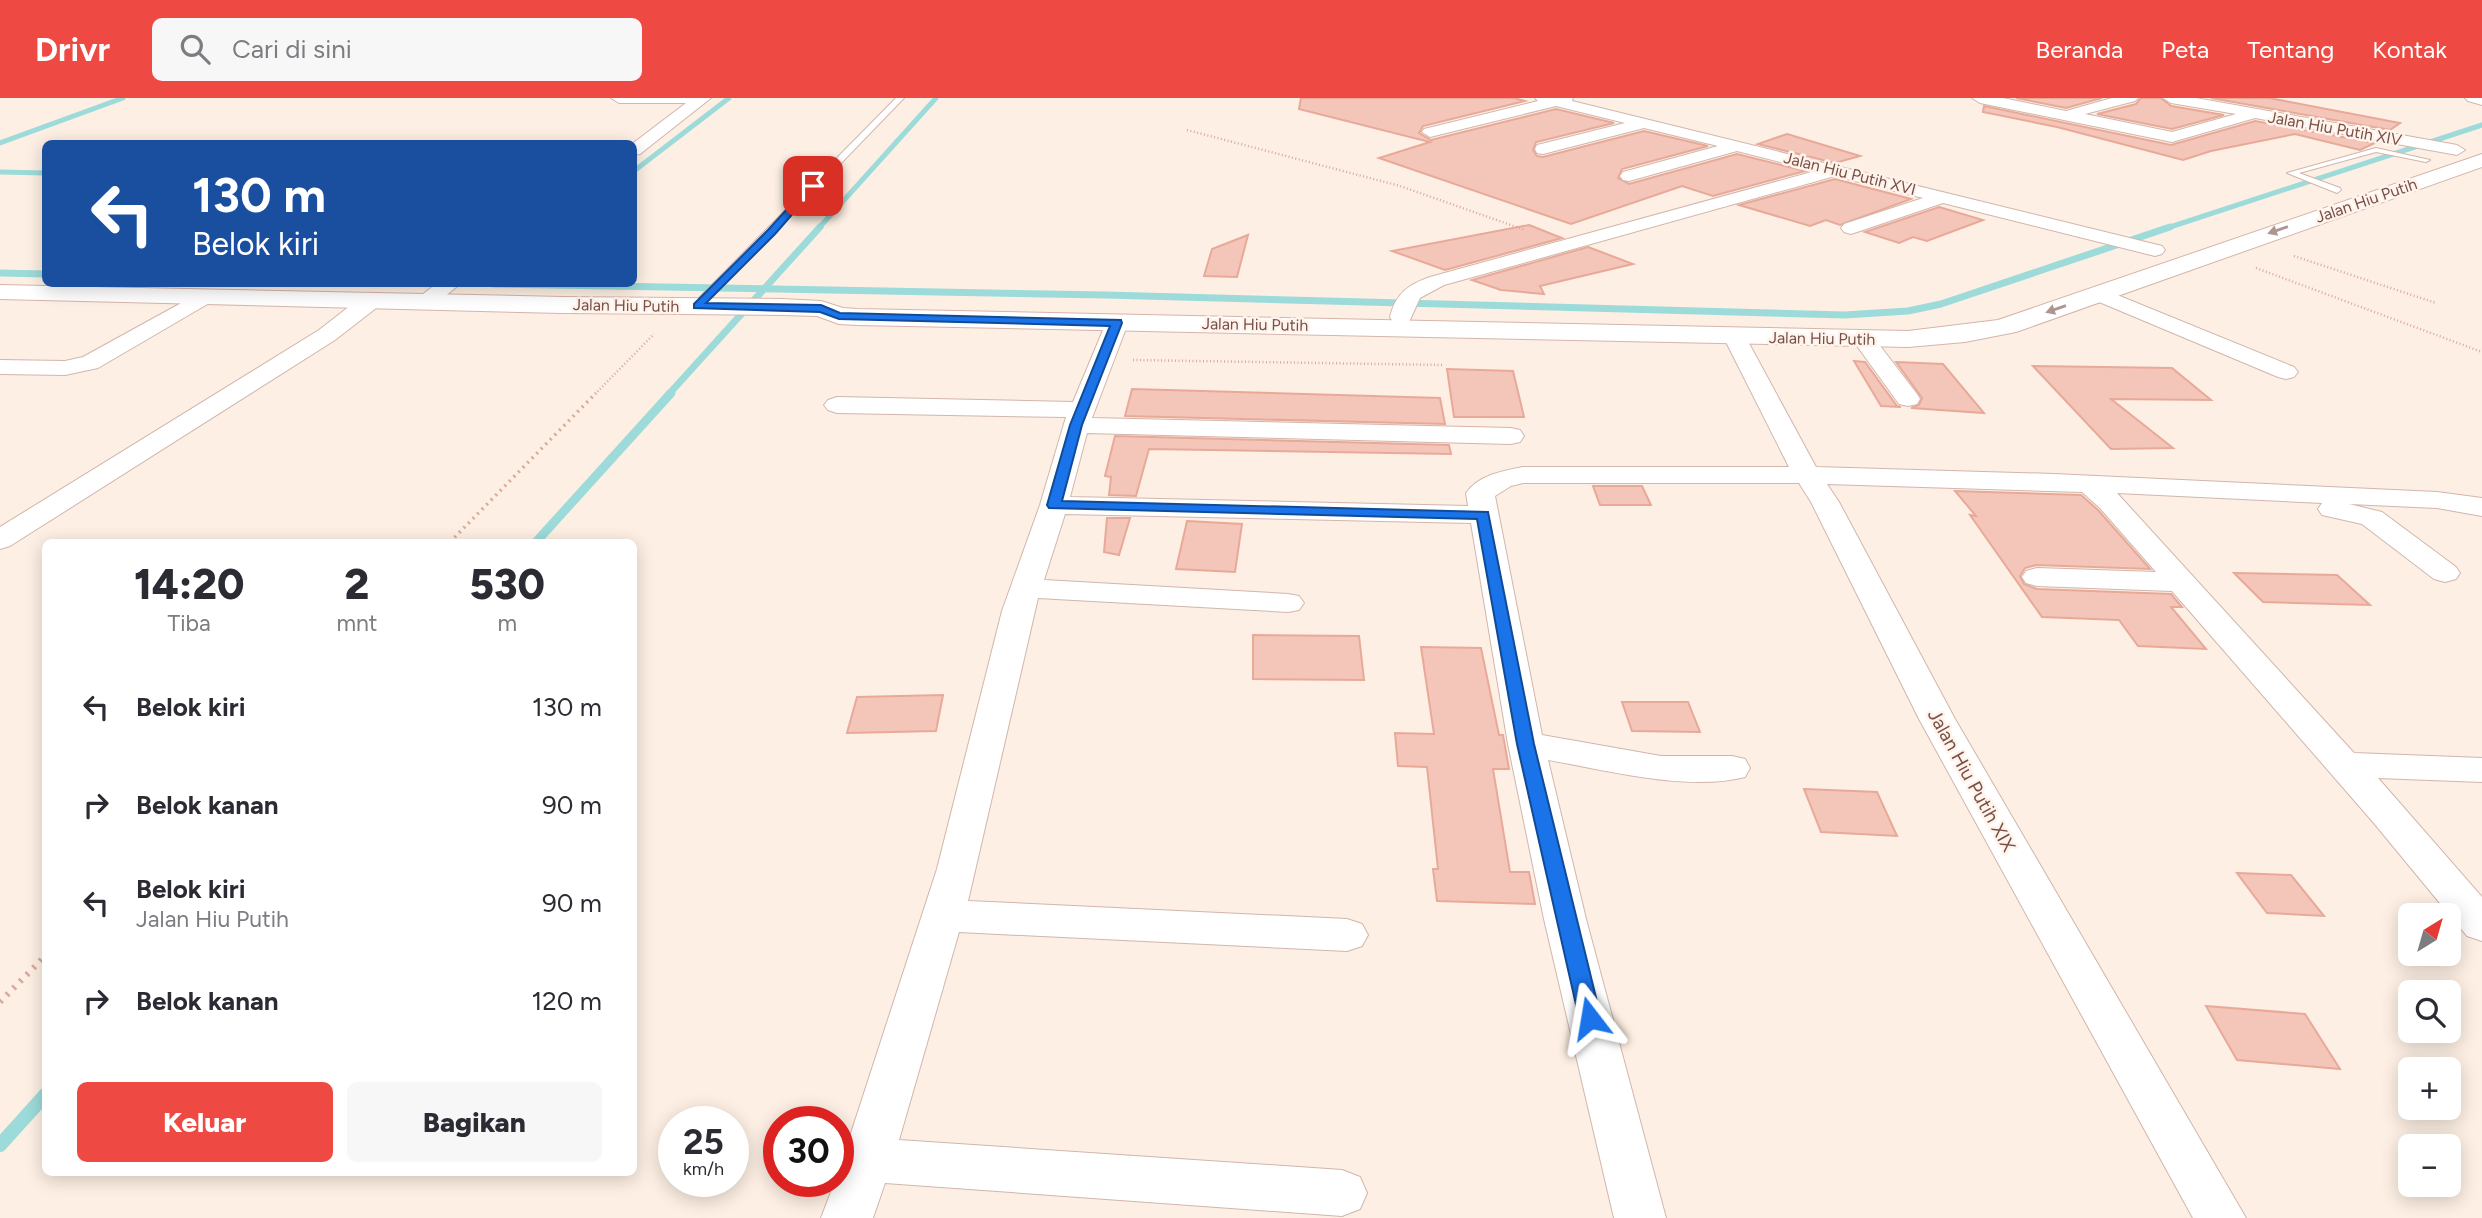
<!DOCTYPE html>
<html lang="id">
<meta charset="utf-8">
<style>
body{margin:0;font-family:Figtree,sans-serif;background:#f7f7f7;color:#2b2b33;height:100vh;display:flex;flex-direction:column;font-size:26px;white-space:nowrap}
*{box-sizing:border-box;margin:0}
p{font-size:23px;color:#7c7c81}
.icon{flex:none;width:38px;height:38px;fill:none;stroke:currentColor;stroke-width:2;stroke-linecap:round;stroke-linejoin:round}
.map{position:relative;flex:1;overflow:hidden}
.panel{position:absolute;left:42px;top:441px;width:595px;height:637px;display:flex;flex-direction:column;background:#fff;border-radius:10px;box-shadow:0 4px 18px #0003}
.panel>*{flex:none}
.guide{position:absolute;left:42px;top:42px;width:595px;height:147px;border-radius:10px;box-shadow:0 4px 18px #0003;background:#1a4fa0;color:#fff;overflow:hidden}
.needle{width:46px;rotate:37deg}
.controls{position:absolute;left:2398px;top:805px;display:grid;gap:14px}
.controls a{display:grid;place-items:center;width:63px;height:63px;border-radius:10px;background:#fff;box-shadow:0 4px 18px #0003;font-size:35px}
.speed{position:absolute;left:658px;top:1008px;display:flex;gap:14px;font-size:35px;font-weight:700;text-align:center}
.speed>*{display:grid;place-content:center;width:91px;height:91px;border-radius:50%;background:#fff;box-shadow:0 4px 18px #0003;line-height:1}
.speed small{font-size:18px;font-weight:400}
.speed .limit{border:10px solid #d22;background:#fff;color:#111}
.pin{position:absolute;display:grid;place-items:center;width:60px;height:60px;color:#fff;margin:-30px;border-radius:14px;box-shadow:0 4px 10px #0006}
.me{position:absolute;width:77px;margin:-38px;rotate:346deg;stroke-linejoin:round;filter:drop-shadow(0 0 5px #0008)}
.turn{display:flex;align-items:center;gap:24px;height:147px;padding:0 35px;font-size:32px}
.turn .icon{width:91px;height:91px;stroke-width:2.5}
.turn b{display:block;font-size:49px;line-height:60px}
.eta{display:flex;justify-content:space-evenly;align-items:center;height:119px;text-align:center}
.eta b{font-size:42px;font-weight:800;line-height:49px}
.cta{display:flex;gap:14px;margin-top:auto;padding:14px 35px}
.cta a{flex:1;height:80px;border-radius:10px;background:#ee4942;color:#fff;font-size:28px;font-weight:800;line-height:80px;text-align:center}
.cta a+a{background:#f7f7f7;color:#2b2b33}
ul{padding:0;list-style:none}
li{display:flex;align-items:center;gap:21px;height:98px;padding:0 35px}
li div{flex:1}
li b{display:block;font-size:26px}
li em{font-style:normal}
header{display:flex;align-items:center;gap:42px;box-sizing:border-box;height:98px;padding:0 35px;background:#ee4942;color:#fff}
header strong{font-size:33px}
nav{display:flex;gap:38px;margin-inline-start:auto;font-size:24px}
.search{width:490px;height:63px;background:#f7f7f7;display:flex;align-items:center;gap:18px;box-sizing:border-box;padding:0 24px;border-radius:10px;color:#7c7c81;font-size:26px}
.map>svg:first-child{display:block}
.lines{fill:none;stroke-linecap:round;stroke-linejoin:round}
.stream-far3{stroke:#9cdbd9;stroke-width:5}
.stream-far2{stroke:#9cdbd9;stroke-width:7}
.stream-far1{stroke:#9cdbd9;stroke-width:9}
.stream{stroke:#9cdbd9;stroke-width:14}
.building{fill:#f4c6b9;stroke:#e8a999;stroke-width:2}
.lane-casing{stroke:#d1b6ac;stroke-width:2}
.street-casing{stroke:#d1b6ac;stroke-width:2}
.secondary-casing{stroke:#d5b5a9;stroke-width:2}
.path-far2{stroke:#d9a99c;stroke-width:2.5;stroke-dasharray:1 2.5;stroke-linecap:butt}
.path-far1{stroke:#d9a99c;stroke-width:3.5;stroke-dasharray:2 4.5;stroke-linecap:butt}
.path{stroke:#d9a99c;stroke-width:6;stroke-dasharray:2.5 7;stroke-linecap:butt}
.lane{fill:#fff;fill-rule:evenodd}
.street{fill:#fff;fill-rule:evenodd}
.secondary{fill:#fff;fill-rule:evenodd}
.oneway{fill:#ad9691}
.route{fill:#1a73e8;stroke:#114b97;stroke-width:2}
.labels{text-anchor:middle;stroke-width:5;stroke-linejoin:round;paint-order:stroke}
.far-street-label{font-size:16px;fill:#775048;stroke:#fff3eb}
.street-label{font-size:19px;fill:#775048;stroke:#fff3eb}
</style>
<header>
<strong>Drivr</strong>
<div class="search"><svg class="icon" aria-label="search" viewBox="0 0 24 24"><circle cx="10" cy="10" r="6"/><path d="M15 15l6 6"/></svg>Cari di sini</div>
<nav><a>Beranda</a><a>Peta</a><a>Tentang</a><a>Kontak</a></nav>
</header>
<div class="map">
<svg width="2482" height="1120" viewBox="0 0 2482 1120">
<rect width="100%" height="100%" fill="#fdefe3"/>
<g class="lines">
<g class="stream-far3">
<path d="M0,45L123,0"/>
<path d="M634,73L729,0"/>
<path d="M0,74L46,75"/>
<path d="M818,131L936,0"/>
<path d="M2164,131L2482,27"/>
</g>
<g class="stream-far2">
<path d="M0,175L46,176"/>
<path d="M494,186L1106,197L1845,217L1908,213L1941,206L2170,129"/>
<path d="M669,296L820,129"/>
</g>
<path class="stream-far1" d="M536,444L671,295"/>
<path class="stream" d="M0,1047L46,996"/>
</g>
<g class="building">
<path d="M1301,0H1514L1525,3L1423,28L1419,35L1431,42L1556,11L1614,25L1536,44L1533,52L1537,58L1543,59L1644,33L1708,48L1622,71L1618,80L1629,86L1737,56L1805,73L1713,98L1682,88L1571,126L1379,60L1430,44L1299,11Z"/>
<path d="M2016,0H2102L2066,10Z"/>
<path d="M2141,0H2161L2171,8L2224,17L2172,31L2097,16L2136,6Z"/>
<path d="M2211,0H2269L2400,25L2390,32Z"/>
<path d="M1984,8L2171,47L2255,23L2375,45L2360,52L2295,36L2211,53L2183,62L2057,29L1983,14Z"/>
<path d="M1787,36L1860,58L1835,65L1758,46Z"/>
<path d="M1835,81L1911,101L1840,127L1826,122L1810,128L1739,107Z"/>
<path d="M1939,109L1983,122L1927,143L1913,139L1899,145L1865,134Z"/>
<path d="M1529,127L1562,140L1445,172L1392,153Z"/>
<path d="M1248,137L1237,179L1204,178L1212,151Z"/>
<path d="M1588,149L1633,166L1540,188L1544,196L1501,192L1472,182Z"/>
<path d="M1854,263L1865,264L1897,308L1901,309L1881,308Z"/>
<path d="M1896,264L1943,266L1984,315L1911,310L1919,307L1922,300Z"/>
<path d="M2033,268L2172,270L2211,302L2111,301L2173,350L2111,351Z"/>
<path d="M1447,271L1513,273L1524,319H1454Z"/>
<path d="M1132,291L1440,300L1445,326L1125,318Z"/>
<path d="M1115,338L1449,347L1451,356L1149,351L1136,398L1109,397L1111,379L1105,378Z"/>
<path d="M1593,388H1642L1651,407H1600Z"/>
<path d="M1955,393L2081,397L2098,412L2150,471L2036,467L2025,470L2020,478L2024,486L2037,491L2171,496L2182,509H2171L2206,551L2138,548L2119,522L2042,519L1970,417L1976,418Z"/>
<path d="M1107,420H1130L1119,457L1104,454Z"/>
<path d="M1187,423L1242,426L1235,474L1176,471Z"/>
<path d="M2234,475L2337,477L2370,507L2263,504Z"/>
<path d="M1253,537L1359,538L1364,582L1253,581Z"/>
<path d="M1421,549L1481,550L1499,637H1503L1509,671H1493L1510,774H1529L1535,806L1437,803L1433,771H1438L1427,669L1398,668L1395,635L1434,636Z"/>
<path d="M943,597L936,633L847,635L857,599Z"/>
<path d="M1622,604H1688L1700,634L1632,633Z"/>
<path d="M1804,691L1877,694L1897,738L1821,734Z"/>
<path d="M2237,775L2291,777L2324,818L2267,815Z"/>
<path d="M2206,908L2305,916L2340,971L2237,962Z"/>
</g>
<g class="lines">
<defs>
<g id="lane">
<path d="M896,0H904L701,210H693V206Z"/>
<path d="M2376,50L2430,62L2426,64L2376,54L2299,75L2340,90L2341,92L2337,95L2287,75Z"/>
</g>
<g id="street">
<path d="M611,0H711L640,56L634,57L632,46L686,5H619Z"/>
<path d="M1535,0H1573L1572,3L2162,148L2165,152L2162,156L2155,158L1943,105L1851,136L1844,134L1841,130L1844,126L1923,100L1835,78L1444,187L1420,200L1409,224H1393L1390,219C1396,195 1408,187 1430,179L1815,73L1737,53L1629,83L1623,82L1620,78L1623,74L1718,48L1644,30L1543,56L1537,55L1535,51L1537,47L1625,25L1556,8L1430,39L1422,34L1424,31L1538,3Z"/>
<path d="M1972,0H2003L2066,13L2112,0H2138L2135,3L2085,16L2172,34L2236,16L2171,5L2163,0H2196L2457,47L2465,52L2457,57L2255,20L2172,44L1980,5Z"/>
<path d="M2465,0H2482V7L2468,3Z"/>
<path d="M436,186H460L433,208H417L414,203Z"/>
<path d="M2100,190L2294,269L2298,274L2294,279L2286,281L2278,279L2092,201L2089,196L2092,191Z"/>
<path d="M203,193L211,194L214,199L211,204L98,270L65,277L0,276V262L65,263L83,259Z"/>
<path d="M372,195L380,197L383,202L380,207L335,242L10,448L0,451V429L319,232L364,197Z"/>
<path d="M1117,218L1125,220L1128,225L1092,320L1511,330L1520,332L1524,338L1520,344L1511,346L1087,335L1070,399L1468,408L1466,395C1479,377 1502,373 1523,369H1789L1723,238L1726,233H1742L1745,238L1816,369L2054,376L2437,394L2482,400V418L2437,410L2349,406L2382,414L2456,469L2460,475L2456,481L2445,484L2434,481L2362,426L2322,417L2318,411L2322,405L2117,395L2354,655L2482,660V684L2378,680L2482,799V843L2467,838L2373,724L2172,493L2037,488L2026,485L2022,479L2026,473L2037,470L2156,474L2100,410L2082,394L1827,386L1839,404L1955,621L2246,1120H2193L1919,621L1811,404L1799,385H1523L1511,388L1495,398L1542,637L1661,658H1732L1745,661L1750,670L1745,679C1688,694 1606,672 1548,662L1586,821L1666,1120H1614L1544,821L1508,646L1471,425L1065,416L1044,482L1288,496L1299,498L1304,505L1299,512L1288,514L1038,500L968,803L1347,821L1362,826L1368,837L1362,848L1347,853L959,834L899,1042L1342,1072L1360,1079L1367,1095L1360,1111L1342,1118L885,1085L873,1120H821L835,1083H838V1075L937,771L1002,513L1040,407L1066,319L837,315L828,312L824,307L828,302L837,299L1073,304L1106,225L1109,220Z"/>
<path d="M1863,234L1871,236L1917,296L1920,301L1917,306L1908,308L1899,306L1852,241L1855,236Z"/>
</g>
<path id="secondary" d="M2482,56V69L2016,234L1965,244L1908,249L857,227L839,226L817,218L782,217L563,215L0,201V187L563,199L782,201L821,203L843,210L857,211L1908,233L1998,222Z"/>
</defs>
<use href="#lane" class="lane-casing"/>
<use href="#street" class="street-casing"/>
<use href="#secondary" class="secondary-casing"/>
<g class="path-far2">
<path d="M1187,32L1400,88L1525,132"/>
<path d="M2294,158L2436,205"/>
<path d="M2256,170L2482,254"/>
<path d="M1133,262L1444,267"/>
<path d="M595,296L654,236"/>
</g>
<path class="path-far1" d="M450,444L596,295"/>
<path class="path" d="M0,904L46,857"/>
<use href="#lane" class="lane"/>
<use href="#street" class="street"/>
<use href="#secondary" class="secondary"/>
</g>
<defs><path id="oneway-solid" d="M-6-.8H1V-3.2L6.5 0L1 3.2V.8H-6Z" transform="scale(1.75)"/></defs>
<g class="oneway">
<use href="#oneway-solid" transform="translate(2278 132) rotate(161)"/>
<use href="#oneway-solid" transform="translate(2056 211) rotate(161)"/>
</g>
<path class="route" d="M810,86L817,88L775,136L706,205L821,207L840,215L1121,222L1122,225L1082,327L1062,403L1488,414L1534,646L1601,920L1597,926L1590,929L1582,926L1579,920L1517,646L1477,421L1049,410L1047,407L1070,327L1110,228L839,221L820,214L694,210V206L768,132Z"/>
<g class="labels">
<g class="far-street-label">
<text transform="translate(2335 30) rotate(10)" y="6">Jalan Hiu Putih XIV</text>
<text transform="translate(1850 75) rotate(14)" y="6">Jalan Hiu Putih XVI</text>
<text transform="translate(2366 102) rotate(-19)" y="6">Jalan Hiu Putih</text>
<text transform="translate(626 207) rotate(1)" y="6">Jalan Hiu Putih</text>
<text transform="translate(1255 226) rotate(1)" y="6">Jalan Hiu Putih</text>
<text transform="translate(1822 240) rotate(1)" y="6">Jalan Hiu Putih</text>
</g>
<g class="street-label">
<text transform="translate(1972 682) rotate(61)" y="7">Jalan Hiu Putih XIX</text>
</g>
</g>
</svg>
<div class="controls">
<a><svg class="needle" viewBox="-14 -14 28 28"><path d="M0-13l5 13h-10z" fill="#e53935"/><path d="M0 13l5-13h-10z" fill="#7c7c81"/></svg></a>
<a><svg class="icon" aria-label="search" viewBox="0 0 24 24"><circle cx="10" cy="10" r="6"/><path d="M15 15l6 6"/></svg></a>
<a>+</a>
<a>−</a>
</div>
<div class="speed"><div>25<small>km/h</small></div><div class="limit">30</div></div>
<div class="pin" style="left:813px;top:88px;background:#d93025"><svg class="icon" aria-label="arrive" viewBox="0 0 24 24"><path d="M6 21V4h12l-3 4 3 4H6"/></svg></div>
<svg class="me" style="left:1590px;top:920px" viewBox="-20 -20 40 40"><path d="M0-17L14 15 0 8-14 15z" fill="#1a73e8" stroke="#fff" stroke-width="4"/></svg>
<div class="guide">
<div class="turn"><svg class="icon" aria-label="left" viewBox="0 0 24 24"><path d="M17 20v-9H6M10 6l-5 5 5 5"/></svg><div><b>130 m</b>Belok kiri</div></div>
</div>
<section class="panel">
<div class="eta">
<div><b>14:20</b><p>Tiba</p></div>
<div><b>2</b><p>mnt</p></div>
<div><b>530</b><p>m</p></div>
</div>
<ul>
<li><svg class="icon" aria-label="left" viewBox="0 0 24 24"><path d="M17 20v-9H6M10 6l-5 5 5 5"/></svg><div><b>Belok kiri</b></div><em>130 m</em></li>
<li><svg class="icon" aria-label="right" viewBox="0 0 24 24"><path d="M7 20v-9h11M14 6l5 5-5 5"/></svg><div><b>Belok kanan</b></div><em>90 m</em></li>
<li><svg class="icon" aria-label="left" viewBox="0 0 24 24"><path d="M17 20v-9H6M10 6l-5 5 5 5"/></svg><div><b>Belok kiri</b><p>Jalan Hiu Putih</p></div><em>90 m</em></li>
<li><svg class="icon" aria-label="right" viewBox="0 0 24 24"><path d="M7 20v-9h11M14 6l5 5-5 5"/></svg><div><b>Belok kanan</b></div><em>120 m</em></li>
</ul>
<div class="cta"><a>Keluar</a><a>Bagikan</a></div>
</section>
</div>
